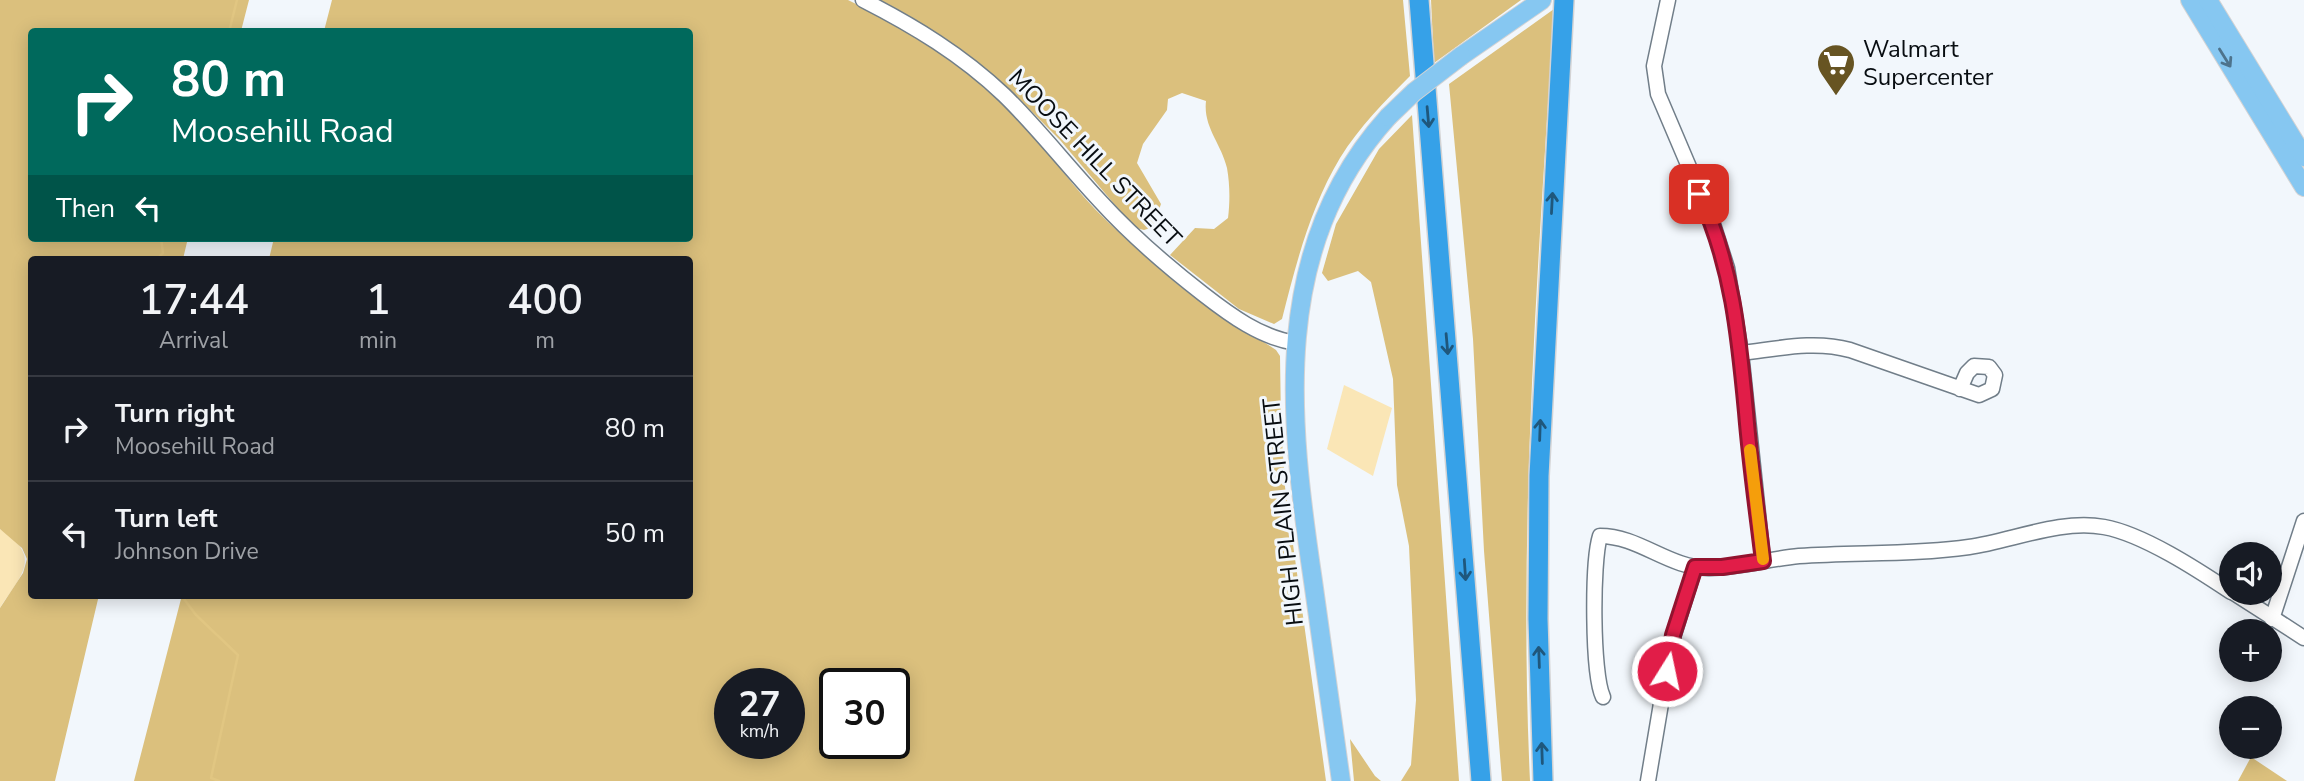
<!DOCTYPE html>
<meta charset="utf-8">
<style>
body{margin:0;font-family:"Nunito Sans",sans-serif;background:#20242c;color:#f1f3f6;height:100vh;display:flex;flex-direction:column;font-size:26px;white-space:nowrap}
*{box-sizing:border-box;margin:0}
p{font-size:23px;color:#9ea1a6}
.icon{flex:none;width:38px;height:38px;fill:none;stroke:currentColor;stroke-width:2;stroke-linecap:round;stroke-linejoin:round}
.map{position:relative;flex:1;overflow:hidden}
.side{position:absolute;left:28px;top:256px;width:665px;height:343px;display:flex;flex-direction:column;background:#171b24;border-radius:7px;box-shadow:0 4px 18px #0003}
.side>*{flex:none}
.top-card{position:absolute;left:28px;top:28px;width:665px;height:214px;border-radius:7px;box-shadow:0 4px 18px #0003;background:#00695c;color:#fff;overflow:hidden}
.tools{position:absolute;left:2219px;top:542px;display:grid;gap:14px}
.tools a{display:grid;place-items:center;width:63px;height:63px;border-radius:50%;background:#171b24;box-shadow:0 4px 18px #0003;font-size:35px}
.speed{position:absolute;left:714px;top:668px;display:flex;gap:14px;font-size:35px;font-weight:700;text-align:center}
.speed>*{display:grid;place-content:center;width:91px;height:91px;border-radius:50%;background:#171b24;box-shadow:0 4px 18px #0003;line-height:1}
.speed small{font-size:18px;font-weight:400}
.speed .limit{border:4px solid #111;border-radius:10px;background:#fff;color:#111}
.pin{position:absolute;display:grid;place-items:center;width:60px;height:60px;color:#fff;margin:-30px;border-radius:14px;box-shadow:0 4px 10px #0006}
.me{position:absolute;width:77px;margin:-38px;rotate:10deg;stroke-linejoin:round;filter:drop-shadow(0 0 5px #0008)}
.turn{display:flex;align-items:center;gap:24px;height:147px;padding:0 28px;font-size:32px}
.turn .icon{width:91px;height:91px;stroke-width:2.5}
.turn b{display:block;font-size:49px;line-height:60px}
.then{display:flex;align-items:center;height:66px;padding:0 28px;background:#0003;gap:14px;font-size:26px}
.eta{display:flex;justify-content:space-evenly;align-items:center;height:119px;text-align:center}
.eta b{font-size:42px;font-weight:600;line-height:49px}
ul{padding:0;list-style:none}
li{display:flex;align-items:center;gap:21px;height:105px;padding:0 28px;border-top:2px solid #363941}
li div{flex:1}
li b{display:block;font-size:26px}
li em{font-style:normal}
.map>svg:first-child{display:block}
.green{fill:#fae6b6}
.forest{fill:#dbc07d;fill-rule:evenodd}
.lines{fill:none;stroke-linecap:round;stroke-linejoin:round}
.stream{stroke:#e1c682;stroke-width:2.5}
.minor-casing{stroke:#717e89;stroke-width:17}
.major-casing{stroke:#d3d3d4;stroke-width:20}
.highway-casing{stroke:#d3d3d4;stroke-width:22}
.minor{stroke:#fff;stroke-width:14}
.major{stroke:#86c7f1;stroke-width:18}
.highway{stroke:#36a1e8;stroke-width:19}
.major-bridge-casing{stroke:#d3d3d4;stroke-width:20;stroke-linecap:butt}
.major-bridge{stroke:#86c7f1;stroke-width:18}
.oneway{stroke:#4d738c}
.oneway2{stroke:#1f577c}
.route-casing{stroke:#92132f;stroke-width:18}
.route{stroke:#e11d48;stroke-width:12}
.slow{stroke:#f59e0b;stroke-width:12}
.labels{text-anchor:middle;stroke-width:6;stroke-linejoin:round;paint-order:stroke}
.poi-label{font-size:24px;fill:#080d11;stroke:#f2f7fc;text-anchor:start}
.street-label{font-size:24px;fill:#080d11;stroke:#f2f7fc}
</style>
<div class="map">
<svg width="2304" height="781" viewBox="0 0 2304 781">
<rect width="100%" height="100%" fill="#f2f7fc"/>
<g class="green">
<path d="M1344,385L1392,408L1373,476L1327,449Z"/>
<path d="M0,529C43,557 22,574 0,608Z"/>
</g>
<g class="forest">
<path d="M0,0H249L241,31L32,32V238H188L183,259H32V595H99L55,781H0V608L23,573L27,559L22,548L0,529Z"/>
<path d="M332,0H848C910,30 970,67 1017,117C1049,151 1074,190 1108,222C1141,253 1176,285 1213,311C1233,326 1256,336 1276,350L1280,356L1281,423L1285,487L1326,781H134L182,595H690V259H269L274,238H690V32L324,31ZM730,684H789V744H730ZM835,684H894V744H835Z"/>
<path d="M878,0H1403L1410,76C1385,101 1359,127 1340,158C1310,208 1296,264 1282,319L1274,324L1239,309L1170,255L1195,228L1214,229L1228,218C1230,202 1230,185 1227,168C1221,143 1203,127 1206,101L1182,93L1168,99L1167,110L1143,144L1137,163L1161,204L1153,227L1144,230L1136,228L1126,218L1060,140L1019,99L946,39Z"/>
<path d="M1431,0H1521L1434,63Z"/>
<path d="M1554,9C1538,266 1518,524 1530,781H1502L1484,551L1473,339L1449,84Z"/>
<path d="M1412,115L1459,781H1401L1411,765L1416,700L1409,546L1397,485L1393,379L1371,282L1358,271L1328,281L1322,273L1336,224L1379,149Z"/>
<path d="M1350,739L1375,776L1381,781H1354Z"/>
<path d="M2251,757L2287,781H2238Z"/>
</g>
<g class="lines">
<g class="stream">
<path d="M229,32L237,0"/>
<path d="M157,259L163,253L161,238"/>
<path d="M181,595L196,615L238,655L211,778L219,781"/>
</g>
<defs>
<g id="minor">
<path d="M863,0C914,26 962,55 1004,95C1038,128 1067,166 1100,201C1131,235 1167,266 1203,294C1230,315 1261,338 1296,343"/>
<path d="M1668,0L1654,66L1658,94L1712,221L1727,268L1741,353L1763,561"/>
<path d="M1741,353C1777,349 1814,340 1850,350L1979,395L1992,389L1995,375L1989,367L1974,366L1967,373L1960,389"/>
<path d="M2234,593L2304,638"/>
<path d="M2272,619L2304,521"/>
<path d="M1603,697C1592,674 1592,562 1600,536C1640,536 1669,569 1710,568C1740,567 1769,559 1799,556C1856,552 1913,555 1969,547C2012,541 2060,519 2104,527C2143,534 2198,570 2231,592"/>
<path d="M1648,781L1671,644L1695,567"/>
</g>
<g id="major">
<path d="M2190,0L2304,187"/>
<path d="M2208,0L2304,157"/>
<path d="M1461,56L1542,0"/>
<path d="M1341,781C1332,714 1322,648 1313,581C1289,419 1269,249 1388,117"/>
</g>
<g id="highway">
<path d="M1419,0L1481,781"/>
<path d="M1543,781L1538,619L1539,476L1564,0"/>
</g>
</defs>
<use href="#minor" class="minor-casing"/>
<use href="#major" class="major-casing"/>
<use href="#highway" class="highway-casing"/>
<use href="#minor" class="minor"/>
<use href="#major" class="major"/>
<use href="#highway" class="highway"/>
<defs>
<path id="major-bridge" d="M1388,117L1414,92L1461,56"/>
</defs>
<use href="#major-bridge" class="major-bridge-casing"/>
<use href="#major-bridge" class="major-bridge"/>
</g>
<defs><path id="oneway-shaft" d="M-6 0H5M1.5-3L5.5 0L1.5 3" fill="none" stroke-width="1.6" stroke-linecap="round" stroke-linejoin="round" transform="scale(1.75)"/></defs>
<use class="oneway" href="#oneway-shaft" transform="translate(2225 58) rotate(58)"/>
<g class="oneway2">
<use href="#oneway-shaft" transform="translate(1428 117) rotate(85)"/>
<use href="#oneway-shaft" transform="translate(1552 203) rotate(-87)"/>
<use href="#oneway-shaft" transform="translate(1447 344) rotate(85)"/>
<use href="#oneway-shaft" transform="translate(1540 430) rotate(-88)"/>
<use href="#oneway-shaft" transform="translate(1465 570) rotate(86)"/>
<use href="#oneway-shaft" transform="translate(1539 657) rotate(-92)"/>
<use href="#oneway-shaft" transform="translate(1542 753) rotate(-92)"/>
</g>
<g class="lines">
<defs>
<path id="route" d="M1667,671L1673,635L1695,567H1722L1763,561C1757,511 1750,462 1746,412C1739,337 1732,263 1699,194"/>
</defs>
<use href="#route" class="route-casing"/>
<use href="#route" class="route"/>
<path class="slow" d="M1750,450L1763,559"/>
</g>
<defs>
<symbol id="supermarket-pin" viewBox="-11 -11 22 30"><path d="M0 17L-7.5 6A9.5 9.5 0 1 1 7.5 6Z" fill="#675422" stroke="#f2f7fc"/><path d="M-6-5.5h2.5l.6 2H6L4.5 2H-2.5L-4.4-4H-6ZM-1.5 3.2a1.3 1.3 0 1 0 .1 0ZM3 3.2a1.3 1.3 0 1 0 .1 0Z" fill="#fff"/></symbol>
</defs>
<g fill-rule="evenodd">
<use href="#supermarket-pin" x="1814" y="41" width="44" height="60"/>
</g>
<g class="labels">
<g class="poi-label">
<text x="1863" y="57">Walmart<tspan x="1863" dy="28">Supercenter</tspan></text>
</g>
<g class="street-label">
<text transform="translate(1095 158) rotate(46)" y="8">MOOSE HILL STREET</text>
<text transform="translate(1283 512) rotate(-96)" y="8">HIGH PLAIN STREET</text>
</g>
</g>
</svg>
<div class="tools">
<a><svg class="icon" aria-label="sound" viewBox="0 0 24 24"><path d="M4 9h4l5-4v14l-5-4H4zM17 9q2 3 0 6"/></svg></a>
<a>+</a>
<a>−</a>
</div>
<div class="speed"><div>27<small>km/h</small></div><div class="limit">30</div></div>
<div class="pin" style="left:1699px;top:194px;background:#d93025"><svg class="icon" aria-label="arrive" viewBox="0 0 24 24"><path d="M6 21V4h12l-3 4 3 4H6"/></svg></div>
<svg class="me" style="left:1667px;top:671px" viewBox="-20 -20 40 40"><circle r="17" fill="#e11d48" stroke="#fff" stroke-width="3"/><path d="M0-11L8 9 0 5-8 9z" fill="#fff"/></svg>
<div class="top-card">
<div class="turn"><svg class="icon" aria-label="right" viewBox="0 0 24 24"><path d="M7 20v-9h11M14 6l5 5-5 5"/></svg><div><b>80 m</b>Moosehill Road</div></div>
<div class="then">Then<svg class="icon" aria-label="left" viewBox="0 0 24 24"><path d="M17 20v-9H6M10 6l-5 5 5 5"/></svg></div>
</div>
<section class="side">
<div class="eta">
<div><b>17:44</b><p>Arrival</p></div>
<div><b>1</b><p>min</p></div>
<div><b>400</b><p>m</p></div>
</div>
<ul>
<li><svg class="icon" aria-label="right" viewBox="0 0 24 24"><path d="M7 20v-9h11M14 6l5 5-5 5"/></svg><div><b>Turn right</b><p>Moosehill Road</p></div><em>80 m</em></li>
<li><svg class="icon" aria-label="left" viewBox="0 0 24 24"><path d="M17 20v-9H6M10 6l-5 5 5 5"/></svg><div><b>Turn left</b><p>Johnson Drive</p></div><em>50 m</em></li>
</ul>
</section>
</div>
